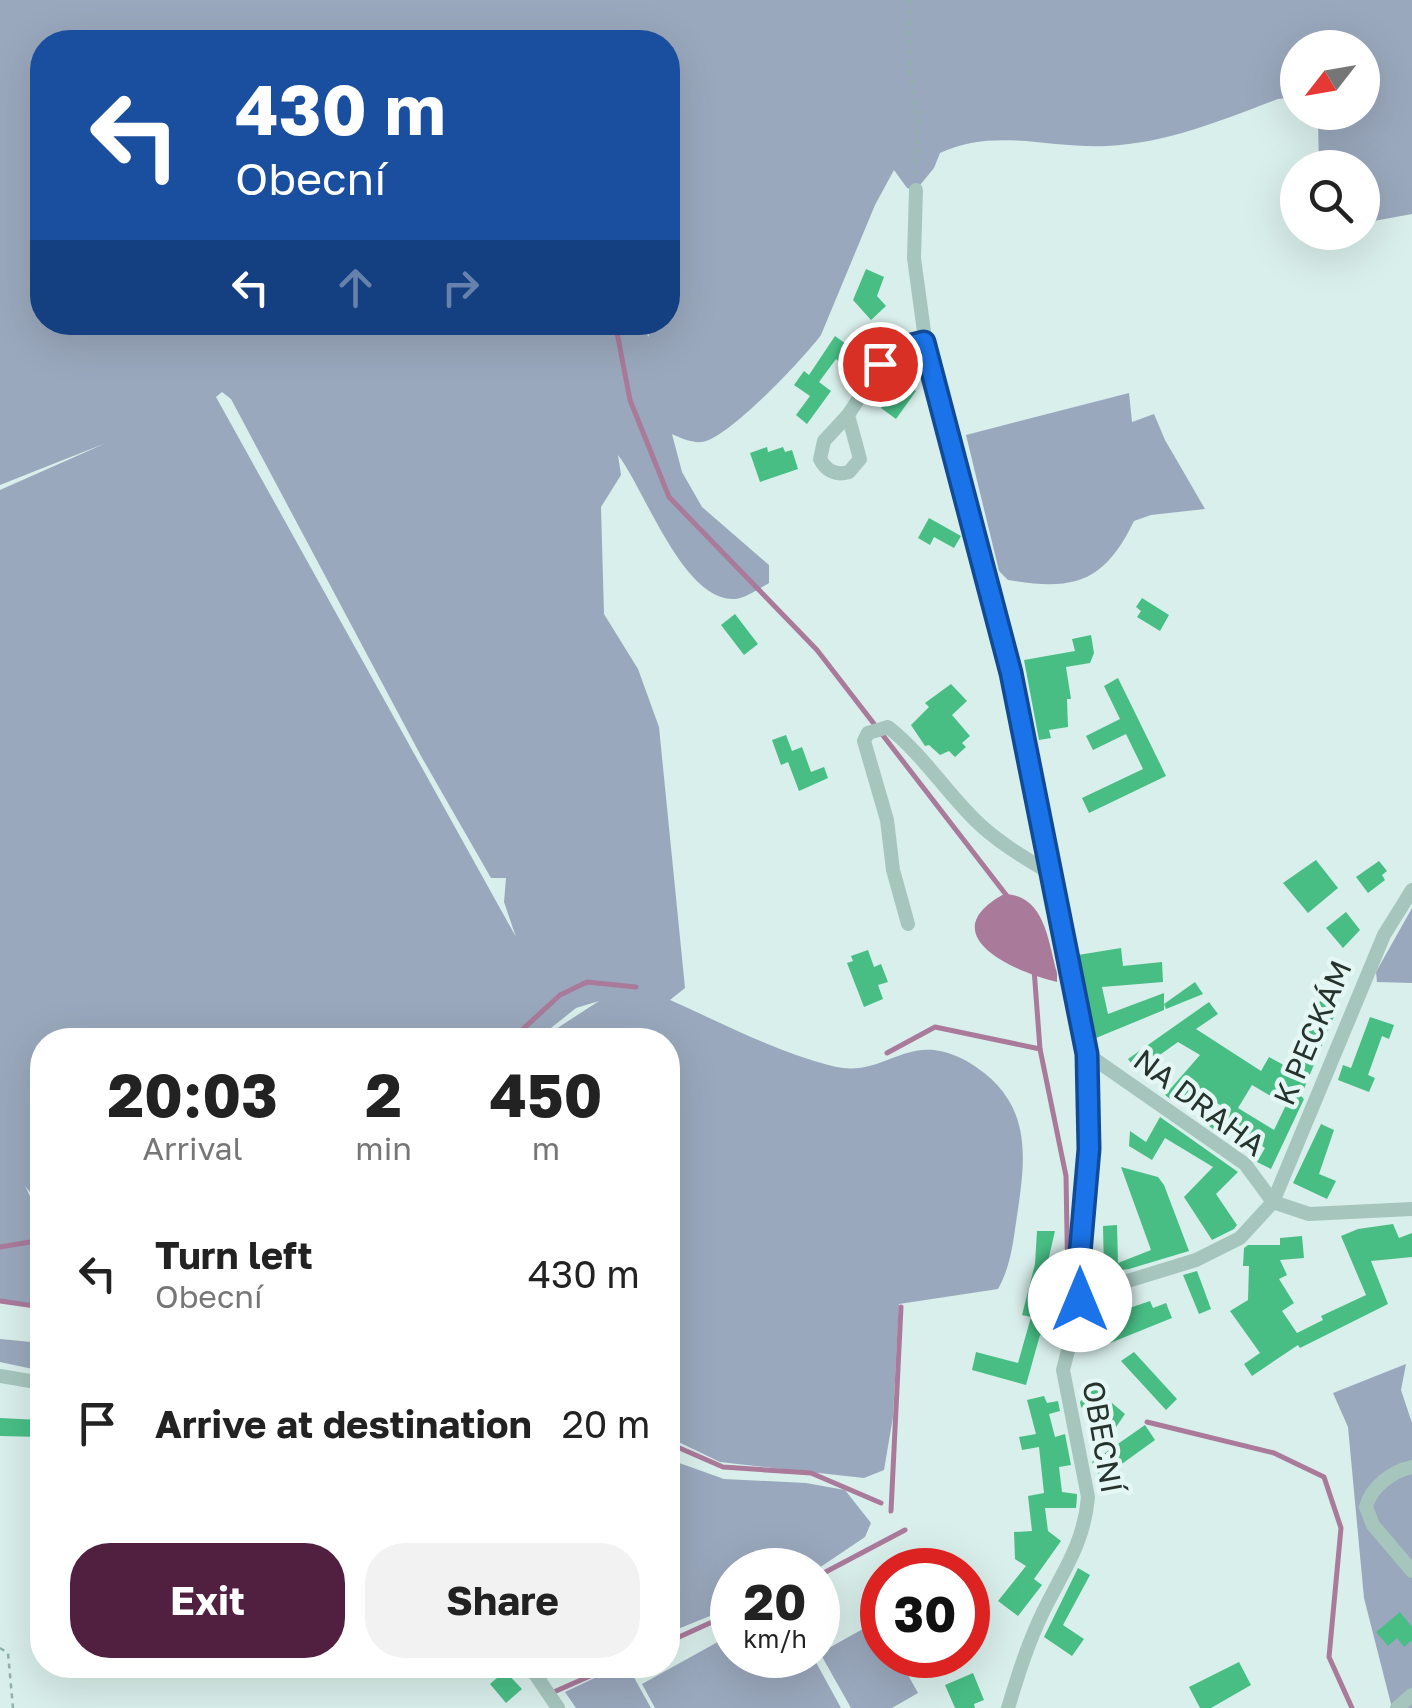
<!DOCTYPE html>
<meta charset="utf-8">
<style>
body{margin:0;font-family:"Golos Text",sans-serif;background:#f2f2f2;color:#222;height:100vh;display:flex;flex-direction:column;font-size:38px;white-space:nowrap}
*{box-sizing:border-box;margin:0}
p{font-size:32px;color:#767676}
.icon{flex:none;width:55px;height:55px;fill:none;stroke:currentColor;stroke-width:2;stroke-linecap:round;stroke-linejoin:round}
.map{position:relative;flex:1;overflow:hidden}
.details{position:absolute;left:30px;top:1028px;width:650px;height:650px;display:flex;flex-direction:column;background:#fff;border-radius:40px;box-shadow:0 10px 40px #0002}
.details>*{flex:none}
.guide{position:absolute;left:30px;top:30px;width:650px;height:305px;border-radius:40px;box-shadow:0 10px 40px #0002;background:#1a4fa0;color:#fff;overflow:hidden}
.needle{width:65px;rotate:239deg}
.controls{position:absolute;left:1280px;top:30px;display:grid;gap:20px}
.controls a{display:grid;place-items:center;width:100px;height:100px;border-radius:50%;background:#fff;box-shadow:0 10px 40px #0002;font-size:50px}
.speed{position:absolute;left:710px;top:1548px;display:flex;gap:20px;font-size:50px;font-weight:700;text-align:center}
.speed>*{display:grid;place-content:center;width:130px;height:130px;border-radius:50%;background:#fff;box-shadow:0 10px 40px #0002;line-height:1}
.speed small{font-size:25px;font-weight:400}
.speed .limit{border:15px solid #d22;background:#fff;color:#111}
.pin{position:absolute;display:grid;place-items:center;width:85px;height:85px;color:#fff;margin:-42px;border:5px solid #fff;border-radius:50%;box-shadow:0 2px 10px #0007}
.me{position:absolute;width:110px;margin:-55px;rotate:0deg;stroke-linejoin:round;filter:drop-shadow(0 0 8px #0008)}
.turn{display:flex;align-items:center;gap:35px;height:210px;padding:0 40px;font-size:45px}
.turn .icon{width:130px;height:130px;stroke-width:2.5}
.turn b{display:block;font-size:70px;line-height:85px}
.lanes{display:flex;align-items:center;height:95px;padding:0 40px;background:#0003;justify-content:center;gap:50px;direction:ltr}
.lanes .off{opacity:.35}
.eta{display:flex;justify-content:space-evenly;align-items:center;height:170px;text-align:center}
.eta b{font-size:60px;font-weight:700;line-height:70px}
.action{display:flex;gap:20px;margin-top:auto;padding:20px 40px}
.action a{flex:1;height:115px;border-radius:40px;background:#511f40;color:#fff;font-size:40px;font-weight:700;line-height:115px;text-align:center}
.action a+a{background:#f2f2f2;color:#222}
ul{padding:0;list-style:none}
li{display:flex;align-items:center;gap:30px;height:150px;padding:0 40px}
li div{flex:1}
li b{display:block;font-size:38px}
li em{font-style:normal}
.map>svg:first-child{display:block}
.green{fill:#9aa8bd;fill-rule:evenodd}
.water{fill:#aa7a9b}
.lines{fill:none;stroke-linecap:round;stroke-linejoin:round}
.stream{stroke:#aa7a9b;stroke-width:5}
.building{fill:#48be85;fill-rule:evenodd}
.path{stroke:#90b2a8;stroke-width:2.5;stroke-dasharray:5 5;stroke-linecap:butt}
.street{stroke:#a6c6bd;stroke-width:14}
.route-casing{stroke:#114b97;stroke-width:25}
.route{stroke:#1a73e8;stroke-width:18}
.labels{text-anchor:middle;stroke-width:9;stroke-linejoin:round;paint-order:stroke}
.street-label{font-size:30px;fill:#26332d;stroke:#e4f7f4}
</style>
<div class="map">
<svg width="1412" height="1708" viewBox="0 0 1412 1708">
<rect width="100%" height="100%" fill="#d9efeb"/>
<g class="green">
<path d="M0,0H1412V214L1363,223L1362,168L1319,167L1318,121L1314,113L1362,112V48H1298L1297,97L1278,99C1222,120 1168,143 1107,146C1050,149 994,127 940,153L934,168L916,190L907,188L894,170L875,205L821,335C804,358 728,439 702,442C691,443 681,438 672,434L682,472L702,507L769,565V583C760,588 744,599 734,599C683,601 644,488 618,455L621,475L601,507L604,614L638,669L659,727L685,988L670,1000C722,1023 776,1052 832,1066C875,1077 898,1046 934,1050C950,1052 963,1058 976,1067C1032,1105 1026,1157 1017,1216C1013,1242 1011,1266 998,1289L899,1304L893,1417L884,1470L864,1478L720,1462L668,1437V1040H539L599,1001L576,1008L536,1040H42V1207L25,1186L40,1217L42,1211V1306L0,1301V490L106,443L0,485ZM42,42H668V322L647,323L649,337L639,322H42ZM222,392L231,399L421,756L491,878H506L504,902L516,937L216,397Z"/>
<path d="M1129,393L1132,422L1154,414L1165,440L1205,509L1151,515L1134,521C1104,583 1074,591 1008,580L999,571L966,435Z"/>
<path d="M1412,908V983L1377,982L1376,972Z"/>
<path d="M0,1339L42,1343V1371L0,1362Z"/>
<path d="M1406,1364L1401,1390L1412,1423V1708H1392L1364,1598L1348,1427L1333,1393Z"/>
<path d="M668,1459L724,1479L806,1483L845,1490L871,1523L865,1537L816,1570H732V1607L668,1633Z"/>
<path d="M877,1621L882,1630V1655H897L918,1693L892,1708H851L820,1653Z"/>
<path d="M732,1634V1655H812L841,1708H655L642,1684Z"/>
<path d="M622,1665H627L651,1708H576L565,1692Z"/>
</g>
<path class="water" d="M1004,894C1045,895 1048,941 1057,973V982C1015,972 930,935 1004,894Z"/>
<g class="lines">
<g class="stream">
<path d="M615,322L630,400L669,497L817,650L1007,896"/>
<path d="M1034,969L1040,1049"/>
<path d="M511,1040L560,995L587,982L636,987"/>
<path d="M887,1053L935,1027L1040,1049L1066,1176L1068,1289"/>
<path d="M0,1247L42,1240"/>
<path d="M0,1301L42,1307"/>
<path d="M1147,1422L1274,1453L1324,1477L1341,1528L1329,1657L1352,1708"/>
<path d="M668,1443L723,1467L811,1473L881,1503"/>
<path d="M891,1511L901,1307"/>
<path d="M818,1576L905,1530"/>
<path d="M668,1642L732,1613"/>
<path d="M556,1691L615,1665"/>
</g>
</g>
<g class="building">
<path d="M866,269L884,277L877,296L886,306L871,320L853,300Z"/>
<path d="M835,336L860,354L849,369L836,359L819,382L831,391L807,424L796,415L810,396L794,385L804,371L809,375Z"/>
<path d="M901,380L916,391L896,419L881,408Z"/>
<path d="M767,447L768,452L783,447L785,452L792,450L798,469L760,482L750,453Z"/>
<path d="M929,518L961,536L954,548L934,537L930,545L918,538Z"/>
<path d="M1142,598L1169,615L1160,631L1137,617L1141,611L1136,607Z"/>
<path d="M735,614L758,644L744,655L721,625Z"/>
<path d="M1091,635L1094,653L1090,663L1066,667L1071,699H1067L1068,727L1049,730L1051,738L1039,740L1024,660L1075,651L1072,639Z"/>
<path d="M1118,678L1166,776L1089,813L1082,798L1143,769L1126,734L1093,750L1086,736L1120,719L1104,686Z"/>
<path d="M951,684L967,701L952,715L970,736L962,743L966,747L955,757L949,751L940,755L929,745L925,746L911,725L929,707L925,703Z"/>
<path d="M786,735L792,751L802,747L811,772L824,767L828,778L799,791L788,762L781,765L772,740Z"/>
<path d="M1316,860L1338,888L1308,913L1283,883Z"/>
<path d="M1379,861L1387,871L1382,875L1385,880L1368,893L1356,877Z"/>
<path d="M1346,912L1360,930L1343,948L1326,928Z"/>
<path d="M1121,948L1123,966L1162,962L1163,982L1102,987L1108,1014L1164,993V1004L1195,982L1203,994L1166,1009L1164,1004V1010L1096,1038L1078,955Z"/>
<path d="M868,950L874,967L881,964L888,982L878,985L883,999L864,1007L847,963L853,961L851,956Z"/>
<path d="M1320,1001L1337,1009L1301,1096L1304,1099L1271,1169L1257,1162L1265,1148L1228,1124L1221,1135L1209,1126L1222,1106L1191,1089L1177,1104L1165,1095L1200,1055L1178,1042L1137,1071L1128,1059L1209,1002L1218,1014L1196,1029L1261,1071L1269,1057L1289,1068ZM1252,1085L1286,1105L1274,1130L1238,1108Z"/>
<path d="M1370,1017L1394,1025L1389,1039L1382,1036L1368,1075L1375,1078L1369,1092L1338,1080L1343,1065L1351,1068Z"/>
<path d="M1160,1117L1238,1172L1216,1194L1237,1225L1234,1229L1212,1240L1184,1197L1213,1167L1165,1138L1152,1160L1129,1146L1130,1131L1146,1142Z"/>
<path d="M1321,1124L1334,1130L1319,1174L1336,1181L1327,1199L1293,1183Z"/>
<path d="M1121,1167L1158,1177L1164,1185L1189,1251L1129,1269L1104,1272L1103,1226L1117,1225L1118,1263L1151,1250Z"/>
<path d="M1393,1224L1399,1238L1412,1233V1257L1371,1261L1388,1304L1300,1348L1298,1345L1252,1376L1244,1364L1260,1353L1230,1311L1248,1300L1249,1266H1243L1244,1248L1248,1245H1280V1238L1302,1236L1304,1258L1280,1260L1287,1275L1279,1279L1294,1303L1282,1311L1297,1333L1323,1320L1321,1316L1366,1295L1341,1236L1358,1229Z"/>
<path d="M1037,1231H1055L1039,1300L1068,1307L1060,1340L1040,1335L1026,1385L972,1370L976,1352L1018,1363L1031,1317L1022,1315L1035,1264Z"/>
<path d="M1197,1271L1211,1309L1199,1314L1183,1275Z"/>
<path d="M1150,1301L1153,1308L1166,1303L1172,1318L1110,1343L1100,1318Z"/>
<path d="M1134,1352L1177,1399L1166,1410L1121,1361Z"/>
<path d="M1092,1386L1125,1414L1114,1430L1081,1407L1080,1402Z"/>
<path d="M1044,1396L1047,1403L1058,1401L1060,1411L1049,1414L1055,1437L1065,1434L1071,1465L1059,1467L1062,1492L1077,1494V1497L1076,1508H1045L1048,1531L1061,1541L1034,1579L1042,1585L1018,1616L998,1601L1026,1566L1015,1559L1014,1532L1032,1531L1028,1496L1044,1493L1039,1447L1022,1450L1019,1437L1036,1434L1027,1400Z"/>
<path d="M0,1418L40,1420L42,1421V1437L0,1436Z"/>
<path d="M1145,1425L1155,1440L1101,1479L1092,1462Z"/>
<path d="M1078,1568L1090,1575L1063,1625L1084,1639L1072,1656L1044,1637Z"/>
<path d="M1400,1612L1412,1627V1640L1404,1647L1397,1638L1388,1646L1376,1632Z"/>
<path d="M1239,1662L1251,1685L1211,1708H1200L1189,1687Z"/>
<path d="M505,1671L522,1689L506,1703L490,1684Z"/>
<path d="M973,1673L984,1700L974,1704L975,1708H955L945,1685Z"/>
</g>
<g class="lines">
<g class="path">
<path d="M909,0V61L919,124L916,178"/>
<path d="M0,1648L8,1653L13,1708"/>
</g>
<g class="street">
<path d="M916,190L914,258L928,361L1011,673L1087,1054L1089,1149L1080,1253L1081,1300L1063,1370L1088,1497C1084,1544 1063,1571 1043,1612C1028,1643 1018,1675 1008,1708"/>
<path d="M848,415L860,459L849,472C836,476 826,471 820,459L824,441L848,415L891,350L924,341"/>
<path d="M908,924L893,870L887,820L864,741L868,733L888,727C921,753 944,789 974,819C996,841 1023,857 1050,873"/>
<path d="M1087,1054L1245,1164L1273,1202"/>
<path d="M1273,1202L1309,1214L1412,1209"/>
<path d="M1081,1300L1121,1283L1196,1260L1240,1238L1273,1202L1384,935L1412,890"/>
<path d="M0,1376L42,1383"/>
<path d="M1412,1467C1392,1471 1371,1487 1366,1507L1373,1525L1412,1571"/>
<path d="M529,1665L558,1708"/>
<path d="M1397,1708L1412,1695"/>
</g>
</g>
<g class="lines">
<defs>
<path id="route" d="M880,364L892,350L924,342L1011,673L1087,1054L1089,1149L1080,1253V1300"/>
</defs>
<use href="#route" class="route-casing"/>
<use href="#route" class="route"/>
</g>
<g class="labels">
<g class="street-label">
<text transform="translate(1313 1033) rotate(-67)" y="10">K PECKÁM</text>
<text transform="translate(1199 1103) rotate(37)" y="10">NA DRAHA</text>
<text transform="translate(1102 1437) rotate(80)" y="10">OBECNÍ</text>
</g>
</g>
</svg>
<div class="controls">
<a><svg class="needle" viewBox="-14 -14 28 28"><path d="M0-13l5 13h-10z" fill="#e53935"/><path d="M0 13l5-13h-10z" fill="#767676"/></svg></a>
<a><svg class="icon" aria-label="search" viewBox="0 0 24 24"><circle cx="10" cy="10" r="6"/><path d="M15 15l6 6"/></svg></a>
</div>
<div class="speed"><div>20<small>km/h</small></div><div class="limit">30</div></div>
<div class="pin" style="left:880px;top:364px;background:#d93025"><svg class="icon" aria-label="arrive" viewBox="0 0 24 24"><path d="M6 21V4h12l-3 4 3 4H6"/></svg></div>
<svg class="me" style="left:1080px;top:1300px" viewBox="-20 -20 40 40"><circle r="19" fill="#fff"/><path d="M0-13L10 11 0 6-10 11z" fill="#1a73e8"/></svg>
<div class="guide">
<div class="turn"><svg class="icon" aria-label="left" viewBox="0 0 24 24"><path d="M17 20v-9H6M10 6l-5 5 5 5"/></svg><div><b>430 m</b>Obecní</div></div>
<div class="lanes"><svg class="icon" aria-label="left" viewBox="0 0 24 24"><path d="M17 20v-9H6M10 6l-5 5 5 5"/></svg><svg class="icon off" aria-label="ahead" viewBox="0 0 24 24"><path d="M12 20V5M6 11l6-6 6 6"/></svg><svg class="icon off" aria-label="right" viewBox="0 0 24 24"><path d="M7 20v-9h11M14 6l5 5-5 5"/></svg></div>
</div>
<section class="details">
<div class="eta">
<div><b>20:03</b><p>Arrival</p></div>
<div><b>2</b><p>min</p></div>
<div><b>450</b><p>m</p></div>
</div>
<ul>
<li><svg class="icon" aria-label="left" viewBox="0 0 24 24"><path d="M17 20v-9H6M10 6l-5 5 5 5"/></svg><div><b>Turn left</b><p>Obecní</p></div><em>430 m</em></li>
<li><svg class="icon" aria-label="arrive" viewBox="0 0 24 24"><path d="M6 21V4h12l-3 4 3 4H6"/></svg><div><b>Arrive at destination</b></div><em>20 m</em></li>
</ul>
<div class="action"><a>Exit</a><a>Share</a></div>
</section>
</div>
